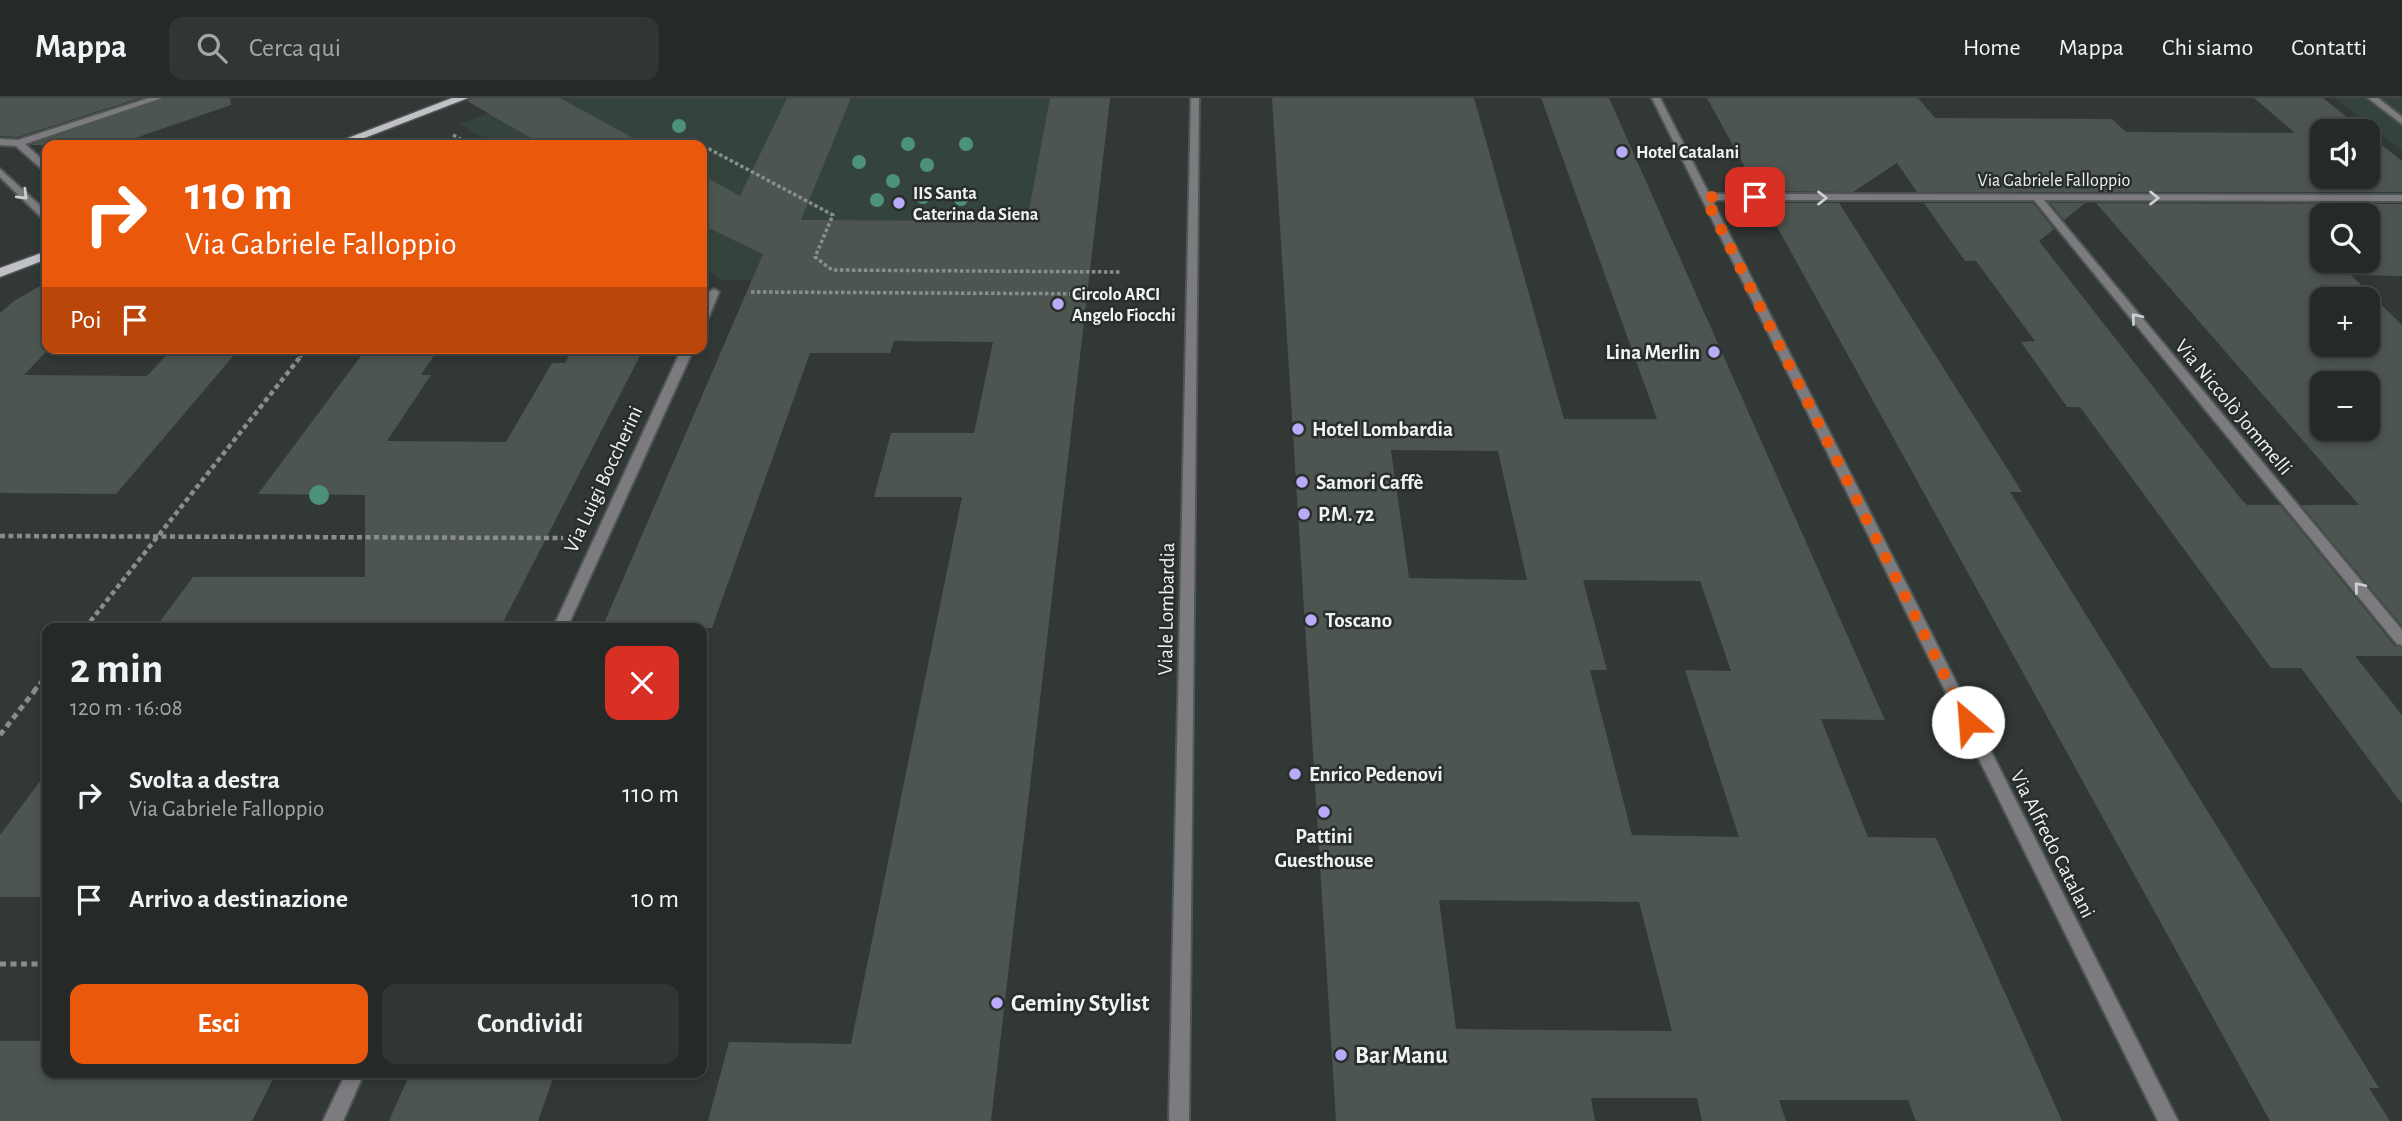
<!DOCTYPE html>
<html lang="it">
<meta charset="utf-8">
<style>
body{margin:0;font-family:"Alegreya Sans",sans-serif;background:#313634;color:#f1f3f6;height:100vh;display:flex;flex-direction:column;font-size:26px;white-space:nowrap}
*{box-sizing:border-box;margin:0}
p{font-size:23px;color:#a3a7a8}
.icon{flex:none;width:38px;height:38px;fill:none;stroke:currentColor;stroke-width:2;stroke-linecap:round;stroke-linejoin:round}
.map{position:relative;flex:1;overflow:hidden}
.side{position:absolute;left:42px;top:525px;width:665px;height:455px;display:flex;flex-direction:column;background:#252a28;border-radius:14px;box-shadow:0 4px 10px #0003,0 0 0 2px #424645}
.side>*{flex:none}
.top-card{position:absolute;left:42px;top:42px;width:665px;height:214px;border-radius:14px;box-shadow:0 4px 10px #0003,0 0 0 2px #424645;background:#ea580c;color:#fff;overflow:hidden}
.fabs{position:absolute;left:2310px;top:21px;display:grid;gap:14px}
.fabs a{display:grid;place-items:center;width:70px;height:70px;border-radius:14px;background:#252a28;box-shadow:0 4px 10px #0003,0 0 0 2px #424645;font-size:35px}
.pin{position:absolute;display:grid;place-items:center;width:60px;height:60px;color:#fff;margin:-30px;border-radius:14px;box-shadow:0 4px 10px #0006}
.me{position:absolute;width:77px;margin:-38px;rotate:333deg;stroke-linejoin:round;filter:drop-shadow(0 0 5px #0008)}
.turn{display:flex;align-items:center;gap:24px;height:147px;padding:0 28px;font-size:32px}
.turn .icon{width:91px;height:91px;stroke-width:2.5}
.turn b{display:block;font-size:49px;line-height:60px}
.then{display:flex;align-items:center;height:66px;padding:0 28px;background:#0003;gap:14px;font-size:26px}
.round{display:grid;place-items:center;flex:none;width:74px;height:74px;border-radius:14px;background:#313634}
.overview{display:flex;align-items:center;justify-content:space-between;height:119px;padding:0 28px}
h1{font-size:42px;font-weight:700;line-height:52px}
.primary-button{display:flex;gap:14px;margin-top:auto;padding:14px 28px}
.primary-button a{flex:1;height:80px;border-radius:14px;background:#ea580c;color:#fff;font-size:28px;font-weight:700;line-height:80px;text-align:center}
.primary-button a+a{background:#313634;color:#f1f3f6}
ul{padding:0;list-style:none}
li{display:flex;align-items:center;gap:21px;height:105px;padding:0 28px}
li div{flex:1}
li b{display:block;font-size:26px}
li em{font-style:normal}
header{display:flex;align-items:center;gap:42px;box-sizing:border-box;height:98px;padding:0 35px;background:#252a28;border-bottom:2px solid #424645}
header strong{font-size:33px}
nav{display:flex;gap:38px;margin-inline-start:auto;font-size:24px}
.search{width:490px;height:63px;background:#313634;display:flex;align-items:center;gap:18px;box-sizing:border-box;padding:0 24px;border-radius:14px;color:#a3a7a8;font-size:26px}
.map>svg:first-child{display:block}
.built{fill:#35433d}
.building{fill:#4d5551;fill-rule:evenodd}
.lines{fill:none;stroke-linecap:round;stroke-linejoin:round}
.service-casing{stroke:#4f5653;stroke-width:4}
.minor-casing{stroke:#4f5653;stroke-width:4}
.tertiary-casing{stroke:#4f5653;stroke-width:4}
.primary-casing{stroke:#4f5653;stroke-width:3}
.path-far2{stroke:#898e8c;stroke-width:3.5;stroke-dasharray:3.5 2.5;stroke-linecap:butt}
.path-far1{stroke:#898e8c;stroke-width:4.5;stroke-dasharray:5 3.5;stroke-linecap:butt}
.path{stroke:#898e8c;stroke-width:5;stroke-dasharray:6 4.5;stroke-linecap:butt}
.service{fill:#7c7b7f;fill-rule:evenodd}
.minor{fill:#7c7b7f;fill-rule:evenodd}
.tertiary{fill:#7c7b7f;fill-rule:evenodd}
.primary{fill:#c0c0c6;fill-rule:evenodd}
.tree{fill:#4c9178}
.oneway{stroke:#cccfcf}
.route{stroke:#ea580c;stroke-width:12;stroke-dasharray:0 21.6}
.poi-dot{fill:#b9abf7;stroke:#272e2b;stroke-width:2.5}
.labels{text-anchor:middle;stroke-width:5;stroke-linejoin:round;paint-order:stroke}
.far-poi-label{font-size:18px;font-weight:bold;fill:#eff3f1;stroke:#272e2b;text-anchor:start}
.far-street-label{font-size:18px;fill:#eff3f1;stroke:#272e2b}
.poi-label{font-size:21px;font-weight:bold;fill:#eff3f1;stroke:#272e2b;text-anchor:start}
.street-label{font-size:21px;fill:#eff3f1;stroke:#272e2b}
.near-poi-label{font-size:24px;font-weight:bold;fill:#eff3f1;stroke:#272e2b;text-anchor:start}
</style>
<header>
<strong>Mappa</strong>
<div class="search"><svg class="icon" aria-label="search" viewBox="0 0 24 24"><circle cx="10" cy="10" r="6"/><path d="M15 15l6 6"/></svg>Cerca qui</div>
<nav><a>Home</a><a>Mappa</a><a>Chi siamo</a><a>Contatti</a></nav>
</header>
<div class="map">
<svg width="2402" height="1023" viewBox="0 0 2402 1023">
<rect width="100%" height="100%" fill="#313835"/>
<g class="built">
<path d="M528,0H1110L1089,183L721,182L702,170V47H495L460,26Z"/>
<path d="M2335,0H2402V53Z"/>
</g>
<g class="building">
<path d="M0,0H140L18,39L0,38Z"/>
<path d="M165,0H230L231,7L115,47H30Z"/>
<path d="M471,0H560L646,47H543L467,3Z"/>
<path d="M787,0H851L801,122L1027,123L1050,0H1110L991,1023H708L729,944L851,946L962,399H874L891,335H974L993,244L894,243L890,255H810L712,530H602L763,156L702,127V77L740,98Z"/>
<path d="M1272,0H1474L1564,321H1657L1541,0H1609L1885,622L1821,621L1868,739L1936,740L2062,1023H1916L1908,1002H1779L1786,1023H1702L1697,1000H1591L1595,1023H1336ZM1391,352L1498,353L1527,482L1409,480ZM1583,482L1700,483L1731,573L1685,572L1739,739L1632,737L1590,572H1607ZM1439,802L1639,804L1672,933L1456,931Z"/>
<path d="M1707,0H1918L1935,20L2112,21L2126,34L2295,35L2254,0H2323L2364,33H2322V79H2368V36L2402,63V94H1917L1897,65L1853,94L1758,93Z"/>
<path d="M1764,105H1839L2022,394H2010L2379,990H2369L2390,1023H2270Z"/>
<path d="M1924,105H2033L2054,131L2039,143L2241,401L2247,407H2280L2395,548L2402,549V558H2355L2402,617V706L2301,570H2271L2080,309H2067L2021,244L2035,243L1976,163H1965Z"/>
<path d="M2050,105H2085L2064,122Z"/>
<path d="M2096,105L2402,106V178L2351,177L2402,227V528L2301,407H2359ZM2322,117H2368V163H2322ZM2322,201H2368V247H2322ZM2322,285H2368V331H2322Z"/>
<path d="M47,184V253L24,277L147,278L173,250H240L116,396L0,395V215L14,203Z"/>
<path d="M367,250H439L421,277H431L387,343L506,344L552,265H565L573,250H644L500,530H155L193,479H365V397L258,396Z"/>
<path d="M47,674V799H0V737Z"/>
<path d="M0,943H47V975H276L252,1023H0Z"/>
<path d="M410,975H555L538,1023H389Z"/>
</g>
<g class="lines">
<defs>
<g id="service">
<path d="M149,0H162L25,46L47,66V74L44,73L16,48L0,47V41L18,42Z"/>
<path d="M0,71L47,114V122L43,121L0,79Z"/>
<path d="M714,191L719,194L708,221L702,224C702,212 702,196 714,191Z"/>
<path d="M682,250H694L567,530H553Z"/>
<path d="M346,975H364L343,1023H323Z"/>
</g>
<g id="minor">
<path d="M1652,0H1660L1709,96L2402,97V103L2044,102L2402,532V547L2397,546L2034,102H1712L2178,1023H2158Z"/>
<path d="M2368,0H2378L2402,19V26Z"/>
</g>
<path id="tertiary" d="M1191,0H1199L1189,1023H1169Z"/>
<g id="primary">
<path d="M452,0H468L346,47H330Z"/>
<path d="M47,153V161L0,179V170Z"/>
</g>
</defs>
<use href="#service" class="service-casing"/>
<use href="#minor" class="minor-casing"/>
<use href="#tertiary" class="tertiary-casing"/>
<use href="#primary" class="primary-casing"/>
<g class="path-far2">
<path d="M453,37L471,47"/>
<path d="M698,45L833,117L815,159L832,172L1121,174"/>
<path d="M751,194L1119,196"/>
<path d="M300,259L307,250"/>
</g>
<g class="path-far1">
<path d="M0,438L563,440"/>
<path d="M85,530L301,258"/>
<path d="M34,593L47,577"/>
</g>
<g class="path">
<path d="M0,637L36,591"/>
<path d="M0,866H47"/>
</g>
<use href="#service" class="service"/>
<use href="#minor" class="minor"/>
<use href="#tertiary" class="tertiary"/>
<use href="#primary" class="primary"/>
</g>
<g class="tree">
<circle cx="679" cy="28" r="7"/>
<circle cx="908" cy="46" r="7"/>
<circle cx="966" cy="46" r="7"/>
<circle cx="859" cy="64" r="7"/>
<circle cx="927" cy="67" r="7"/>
<circle cx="893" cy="83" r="7"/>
<circle cx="923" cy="99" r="7"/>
<circle cx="961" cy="101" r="7"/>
<circle cx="877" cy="102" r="7"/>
<circle cx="319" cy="397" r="10"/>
</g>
<defs><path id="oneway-chevron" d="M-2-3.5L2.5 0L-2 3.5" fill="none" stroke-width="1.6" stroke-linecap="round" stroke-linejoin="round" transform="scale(1.75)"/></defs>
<g class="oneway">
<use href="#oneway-chevron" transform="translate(23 97) rotate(45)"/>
<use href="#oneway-chevron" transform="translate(1822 100)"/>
<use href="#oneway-chevron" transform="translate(2154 100)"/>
<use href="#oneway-chevron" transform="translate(2136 220) rotate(-130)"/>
<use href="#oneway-chevron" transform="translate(2359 489) rotate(-130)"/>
</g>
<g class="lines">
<path class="route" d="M1755,99H1705L1968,624"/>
</g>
<g class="poi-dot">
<circle cx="1622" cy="54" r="7"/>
<circle cx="899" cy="105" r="7"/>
<circle cx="1058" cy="206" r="7"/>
<circle cx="1714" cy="254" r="7"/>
<circle cx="1298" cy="331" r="7"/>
<circle cx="1302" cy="384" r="7"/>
<circle cx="1304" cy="416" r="7"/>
<circle cx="1311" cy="522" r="7"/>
<circle cx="1295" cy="676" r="7"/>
<circle cx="1324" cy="714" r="7"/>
<circle cx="997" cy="905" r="7"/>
<circle cx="1341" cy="957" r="7"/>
</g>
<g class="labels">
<g class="far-poi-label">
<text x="1636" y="60">Hotel Catalani</text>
<text x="913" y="101">IIS Santa<tspan x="913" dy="21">Caterina da Siena</tspan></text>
<text x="1072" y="202">Circolo ARCI<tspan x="1072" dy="21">Angelo Fiocchi</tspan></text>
</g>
<g class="far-street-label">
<text x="2054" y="88">Via Gabriele Falloppio</text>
</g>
<g class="poi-label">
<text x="1700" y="261" text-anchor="end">Lina Merlin</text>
<text x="1312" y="338">Hotel Lombardia</text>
<text x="1316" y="391">Samori Caffè</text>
<text x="1318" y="423">P.M. 72</text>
<text x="1325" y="529">Toscano</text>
<text x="1309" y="683">Enrico Pedenovi</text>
<text x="1324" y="745" text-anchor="middle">Pattini<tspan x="1324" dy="24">Guesthouse</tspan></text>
</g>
<g class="street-label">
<text transform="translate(2234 309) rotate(50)" y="7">Via Niccolò Jommelli</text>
<text transform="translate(603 381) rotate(-65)" y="7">Via Luigi Boccherini</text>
<text transform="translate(1166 511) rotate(-89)" y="7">Viale Lombardia</text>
<text transform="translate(2053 746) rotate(63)" y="7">Via Alfredo Catalani</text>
</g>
<g class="near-poi-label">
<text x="1011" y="913">Geminy Stylist</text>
<text x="1355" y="965">Bar Manu</text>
</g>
</g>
</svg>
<div class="fabs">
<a><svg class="icon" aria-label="sound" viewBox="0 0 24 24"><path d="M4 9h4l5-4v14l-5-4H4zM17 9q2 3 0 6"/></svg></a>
<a><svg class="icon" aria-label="search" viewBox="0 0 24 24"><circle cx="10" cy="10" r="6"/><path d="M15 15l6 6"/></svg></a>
<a>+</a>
<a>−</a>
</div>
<div class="pin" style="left:1755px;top:99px;background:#d93025"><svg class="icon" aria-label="arrive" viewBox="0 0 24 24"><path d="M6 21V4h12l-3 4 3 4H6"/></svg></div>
<svg class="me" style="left:1968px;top:624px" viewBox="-20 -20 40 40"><circle r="19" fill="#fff"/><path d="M0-13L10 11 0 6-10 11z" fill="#ea580c"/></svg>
<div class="top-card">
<div class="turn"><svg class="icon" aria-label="right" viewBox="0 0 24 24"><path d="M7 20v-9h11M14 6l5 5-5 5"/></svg><div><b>110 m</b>Via Gabriele Falloppio</div></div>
<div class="then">Poi<svg class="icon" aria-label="arrive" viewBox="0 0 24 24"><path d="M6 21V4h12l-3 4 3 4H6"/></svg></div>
</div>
<section class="side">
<div class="overview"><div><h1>2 min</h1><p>120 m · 16:08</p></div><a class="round" style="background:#d93025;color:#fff"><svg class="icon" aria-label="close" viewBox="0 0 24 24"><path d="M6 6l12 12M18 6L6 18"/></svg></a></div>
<ul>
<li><svg class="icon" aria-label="right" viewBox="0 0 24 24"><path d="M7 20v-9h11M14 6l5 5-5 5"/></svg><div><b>Svolta a destra</b><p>Via Gabriele Falloppio</p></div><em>110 m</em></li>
<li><svg class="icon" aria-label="arrive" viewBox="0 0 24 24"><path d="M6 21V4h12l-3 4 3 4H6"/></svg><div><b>Arrivo a destinazione</b></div><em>10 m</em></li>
</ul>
<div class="primary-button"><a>Esci</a><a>Condividi</a></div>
</section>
</div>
